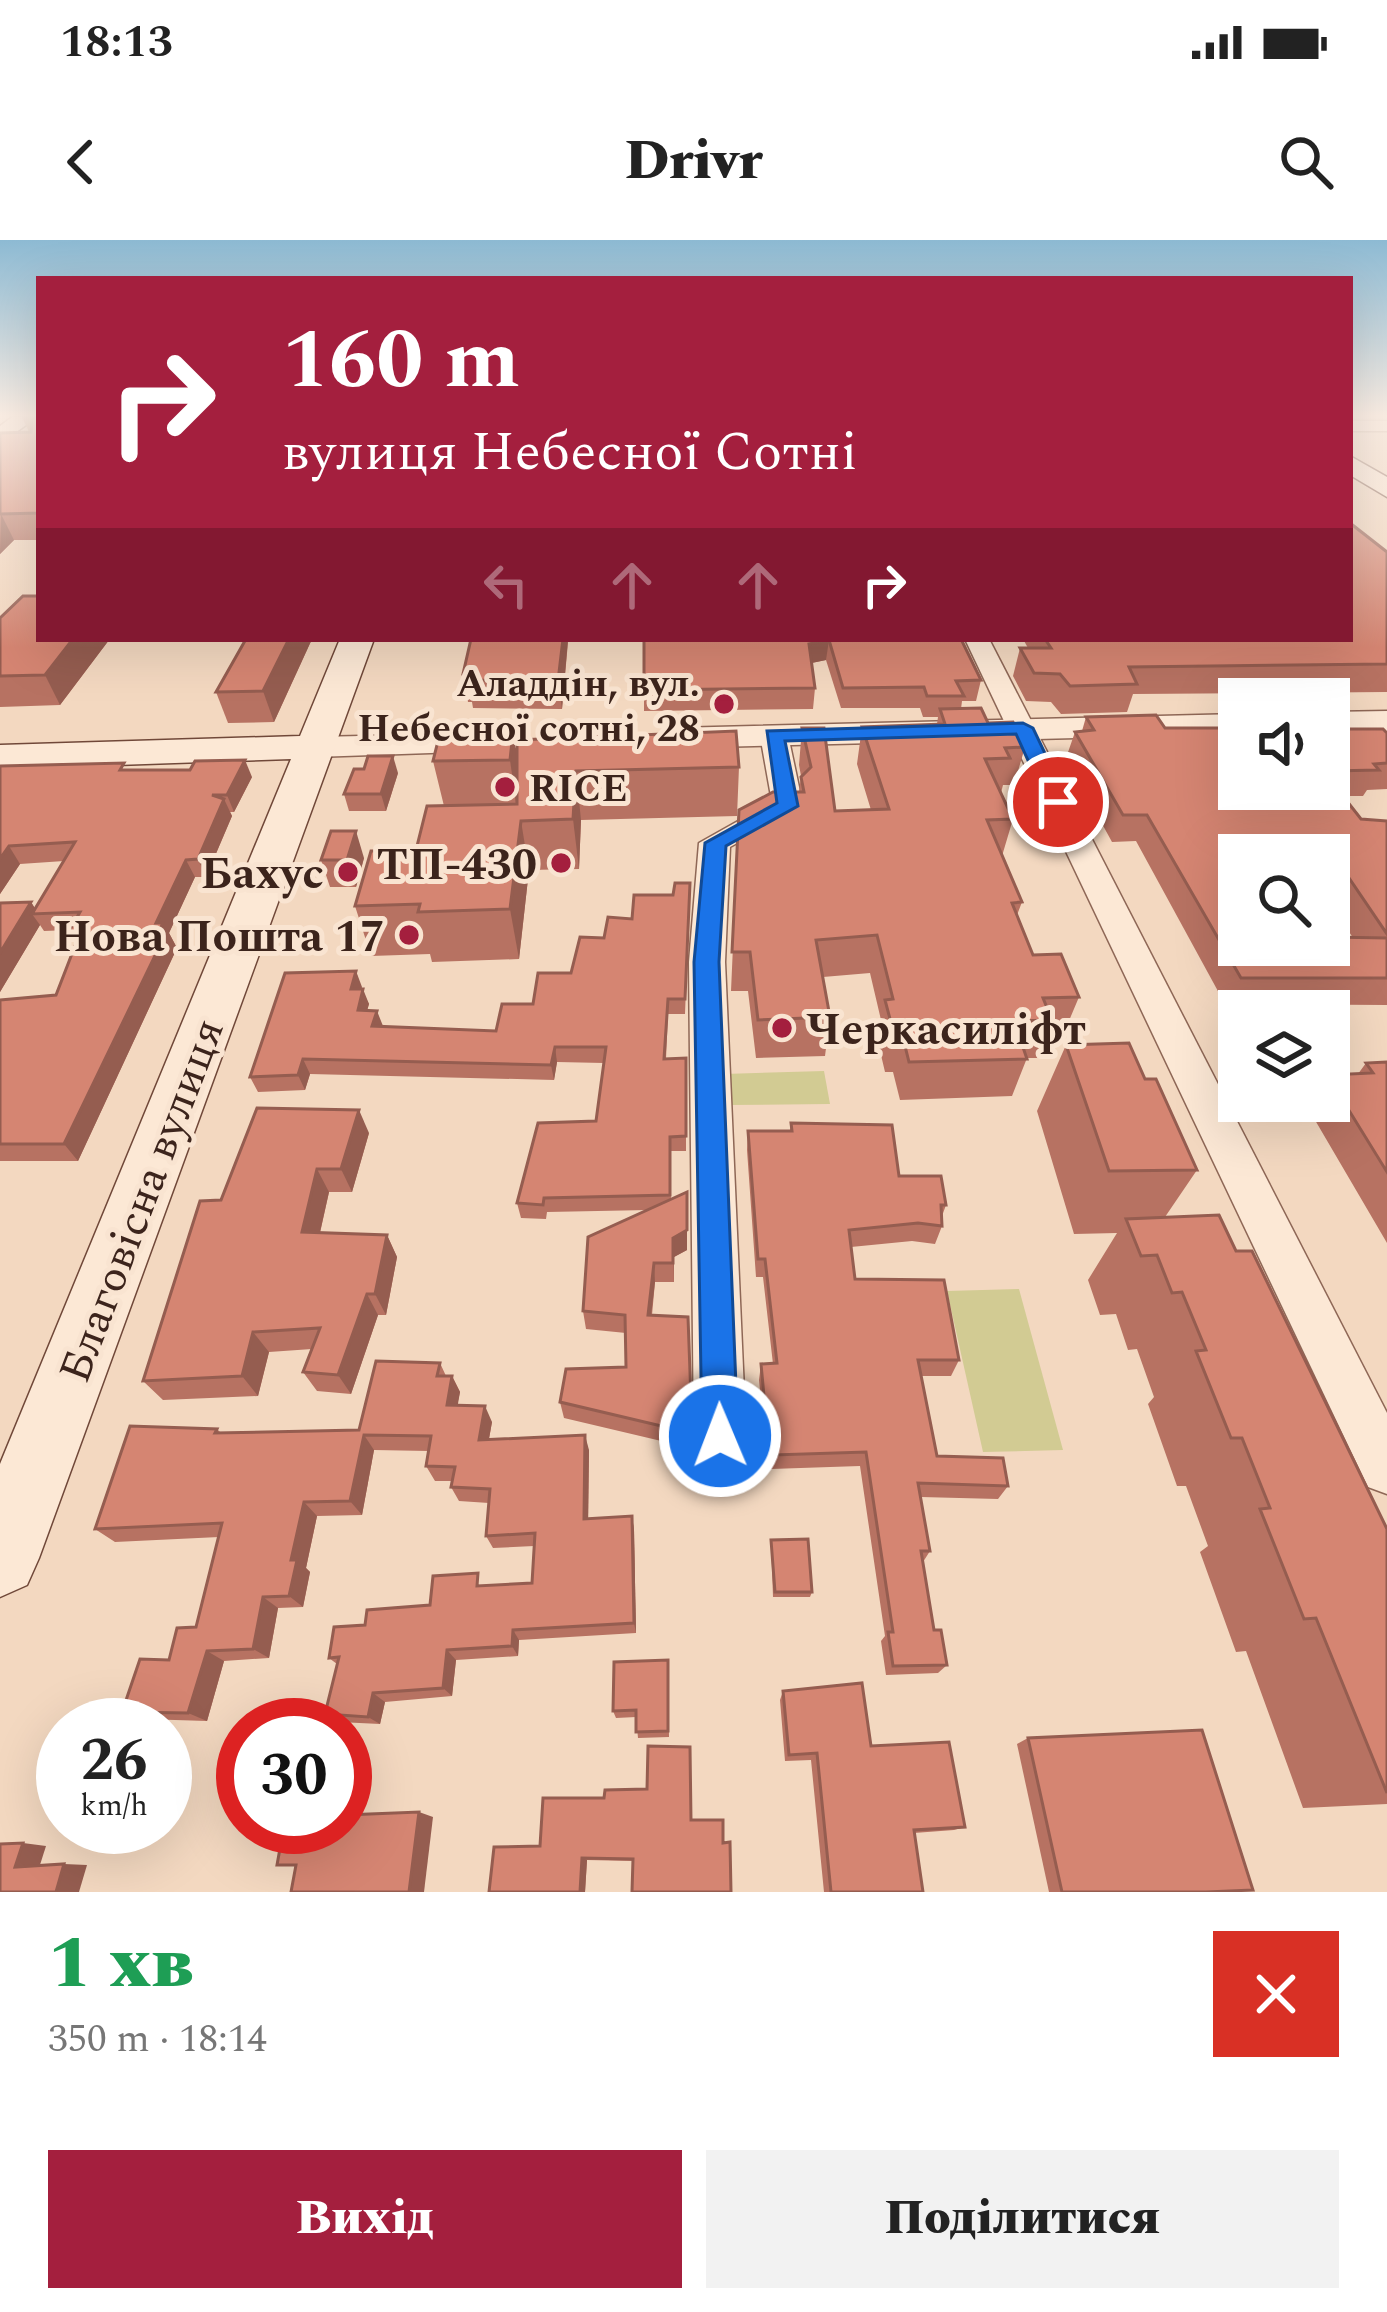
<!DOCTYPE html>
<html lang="uk">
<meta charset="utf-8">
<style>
body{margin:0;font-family:Spectral,serif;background:#f2f2f2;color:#222;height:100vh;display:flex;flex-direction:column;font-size:45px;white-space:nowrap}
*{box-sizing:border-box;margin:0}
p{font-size:39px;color:#767676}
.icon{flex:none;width:66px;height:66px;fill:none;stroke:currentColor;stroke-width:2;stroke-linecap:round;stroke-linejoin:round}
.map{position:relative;height:1652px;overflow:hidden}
.drawer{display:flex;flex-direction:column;background:#fff;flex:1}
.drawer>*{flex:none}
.banner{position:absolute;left:36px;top:36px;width:1317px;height:366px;border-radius:0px;box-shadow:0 12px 48px #0002;background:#a41f3e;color:#fff;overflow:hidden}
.tools{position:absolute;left:1218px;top:438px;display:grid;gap:24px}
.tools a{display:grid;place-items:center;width:132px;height:132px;border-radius:0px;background:#fff;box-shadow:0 12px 48px #0002;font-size:60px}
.speed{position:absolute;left:36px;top:1458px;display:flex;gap:24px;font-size:60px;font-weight:700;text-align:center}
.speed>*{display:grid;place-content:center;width:156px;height:156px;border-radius:50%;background:#fff;box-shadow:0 12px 48px #0002;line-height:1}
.speed small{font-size:30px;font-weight:400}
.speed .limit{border:18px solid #d22;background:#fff;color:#111}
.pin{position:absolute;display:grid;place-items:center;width:102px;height:102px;color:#fff;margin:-51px;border:6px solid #fff;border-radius:50%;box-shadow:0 3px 12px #0007}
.me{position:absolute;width:132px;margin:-66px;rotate:359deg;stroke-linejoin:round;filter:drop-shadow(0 0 9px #0008)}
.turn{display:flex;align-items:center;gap:42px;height:252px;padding:0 48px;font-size:54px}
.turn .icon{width:156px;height:156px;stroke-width:2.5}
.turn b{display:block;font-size:84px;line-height:102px}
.lanes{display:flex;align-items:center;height:114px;padding:0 48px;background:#0003;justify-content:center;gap:60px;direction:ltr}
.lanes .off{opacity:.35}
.round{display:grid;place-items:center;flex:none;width:126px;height:126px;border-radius:0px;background:#f2f2f2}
.summary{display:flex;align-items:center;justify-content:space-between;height:204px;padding:0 48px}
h1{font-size:72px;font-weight:800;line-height:90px;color:#1e9e55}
.primary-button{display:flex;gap:24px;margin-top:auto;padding:24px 48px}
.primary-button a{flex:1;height:138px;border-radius:0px;background:#a41f3e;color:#fff;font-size:48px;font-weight:800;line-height:138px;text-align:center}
.primary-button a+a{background:#f2f2f2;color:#222}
.status{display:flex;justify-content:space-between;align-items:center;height:84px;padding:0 60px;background:#fff;direction:ltr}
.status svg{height:33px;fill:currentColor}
header{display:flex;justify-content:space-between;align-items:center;height:156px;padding:0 48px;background:#fff;font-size:54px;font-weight:800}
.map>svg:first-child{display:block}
.green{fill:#d2cb93}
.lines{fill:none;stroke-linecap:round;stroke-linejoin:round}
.minor-casing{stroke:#8e6756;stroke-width:3}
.tertiary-casing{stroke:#8e6756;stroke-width:3}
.secondary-casing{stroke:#704839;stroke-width:3}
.minor{fill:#fce8d5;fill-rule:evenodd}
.tertiary{fill:#fce8d5;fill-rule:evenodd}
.secondary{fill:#fce8d5;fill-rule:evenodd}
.wall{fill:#b77262;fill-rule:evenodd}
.shaded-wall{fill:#955d50}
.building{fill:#d58572;stroke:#955d50;stroke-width:3}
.route{fill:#1a73e8;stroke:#114b97;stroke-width:3}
.poi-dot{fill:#a41f3e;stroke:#f9e4d1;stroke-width:4.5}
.labels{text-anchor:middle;stroke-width:10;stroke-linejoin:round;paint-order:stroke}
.far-poi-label{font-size:39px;font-weight:bold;fill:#3c241c;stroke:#f9e4d1;text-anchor:end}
.poi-label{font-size:45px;font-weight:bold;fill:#3c241c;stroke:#f9e4d1;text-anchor:end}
.street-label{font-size:45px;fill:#3c241c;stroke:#f9e4d1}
</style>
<div class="status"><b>18:13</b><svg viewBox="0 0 49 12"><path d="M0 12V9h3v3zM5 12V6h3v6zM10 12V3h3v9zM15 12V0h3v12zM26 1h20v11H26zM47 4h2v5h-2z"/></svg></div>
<header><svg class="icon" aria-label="back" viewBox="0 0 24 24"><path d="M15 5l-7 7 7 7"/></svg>Drivr<svg class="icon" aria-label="search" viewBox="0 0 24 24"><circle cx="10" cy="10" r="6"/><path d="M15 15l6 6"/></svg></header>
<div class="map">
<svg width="1387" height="1652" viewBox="0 0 1387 1652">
<rect width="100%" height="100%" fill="#f3d8c0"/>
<g class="green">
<path d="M824,831L830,864L727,865L724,834Z"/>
<path d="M1019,1049L1063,1210L983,1212L947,1051Z"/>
</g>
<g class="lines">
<defs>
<g id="minor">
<rect x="1350" y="181" width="37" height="10"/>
<path d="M965,399H989L1387,1173V1254L1368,1247Z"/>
<path d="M774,487L788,495L803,566L730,607L725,722L746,1196L738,1214L720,1222L702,1214L694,1196L689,722L699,603L772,562L760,495Z"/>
</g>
<g id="tertiary">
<path d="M1387,471V491L1329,492V472Z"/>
<path d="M1239,474V494L674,508L662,505L657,498L662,491L674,488Z"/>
<path d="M502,493L514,496L519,503L514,510L315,517L303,514L298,507L303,500L315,497Z"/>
</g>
<g id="secondary">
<path d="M12,177H37L0,204V186Z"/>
<path d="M1350,216L1387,237V257L1350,235Z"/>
<path d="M340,399H374L39,1318L27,1345L0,1357V1224L291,519L0,529V505L300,496Z"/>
</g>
</defs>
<use href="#minor" class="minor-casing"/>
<use href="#tertiary" class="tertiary-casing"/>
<use href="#secondary" class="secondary-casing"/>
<use href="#minor" class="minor"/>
<use href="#tertiary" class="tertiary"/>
<use href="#secondary" class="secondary"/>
</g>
<g class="wall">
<path d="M22,177H39V300H14L0,314V193L29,192Z"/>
<path d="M1387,312V452L1133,454L1127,472L1061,474L1051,462L1026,461L1013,436L1020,408H1028L1023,399H1350Z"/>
<path d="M0,378L39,399H117L109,400L60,465L0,467Z"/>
<path d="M246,399H312L274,482L228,483L216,452Z"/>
<path d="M471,399H582V402H568L562,469L473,468L472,462H468L463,434Z"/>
<path d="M644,399H961L981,440L976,461H962L961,469L988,483L1025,507L1014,545H1003L1001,553L1013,579L1002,616L1022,662L1017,675L1033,715L1079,757L1063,795H1046L1037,818H1027L1012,856L900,860L893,832H885L877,798L881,780L870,733L823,737L830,777L825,816L756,818L748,751H731L739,570L799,552L801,536L799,525L802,488L835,571L871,570L857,524L862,487L937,484L938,477H923L920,468H841L826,420L811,423L815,448L813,469L644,471Z"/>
<path d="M1086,477L1165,488L1329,549V489L1387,493V549L1367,550L1363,556H1343L1361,579L1387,581V765L1225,764L1136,601L1112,602L1066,518L1075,492L1082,491ZM1239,615H1329V665H1332L1353,698L1239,705Z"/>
<path d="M517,515L739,527L737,576L581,580L579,629L529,630L519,719L432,722L430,714L371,716L355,666L416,610L444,566L433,521Z"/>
<path d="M0,526L128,530L252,537L234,572H230L232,576L206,637H195L169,693L177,708L78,921H0V760L56,755L76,704L68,693L70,690L44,691L40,685L0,752V663L31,662L35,669L64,621L20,624L0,654Z"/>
<path d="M398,533L386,571H349L344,554Z"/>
<path d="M364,618L356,647H330L321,620Z"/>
<path d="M690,643L685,774H668L666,819L686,818V911H670L671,960L687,1010L674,1017V1042H655L652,1075L688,1077L692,1203L674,1204L564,1178L560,1162L626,1127V1093L586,1089L583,1071L648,970L547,972L546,979L521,978L517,963L596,881L604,823L557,822L554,840L310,834L305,850L258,852L250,837L356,731L361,749L369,764L367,770L383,787L496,791L533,764L571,733L604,698Z"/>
<path d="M1066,805L1145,839L1197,930L1165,977L1236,1011L1387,1289V1564L1303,1568L1246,1411L1236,1412L1200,1312L1208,1306L1186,1246H1177L1148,1164L1154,1157L1137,1109L1128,1110L1116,1074L1100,1075L1088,1040L1117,993L1074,994L1037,871Z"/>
<path d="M1387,822V1003L1305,863L1307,861H1329V835L1358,834L1366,823Z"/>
<path d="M791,883L899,936L946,965L942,976V986L935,1004L912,1001L851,1007L855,1039L959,1120L951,1136H921L937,1216L1008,1246L998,1259L921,1257L930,1311L923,1322L934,1390L947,1425L938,1433L886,1435L881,1401L885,1396L860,1226L771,1229L767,1182H763L759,1140L761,1124H773L763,1037H756L747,910L748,891H790Z"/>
<path d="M369,893L352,952H329L320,993L387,995L397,1017L386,1075H378L351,1154L317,1151L303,1132L312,1109L269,1112L258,1156L163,1160L143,1141L221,960Z"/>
<path d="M440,1123L446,1136H452L460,1152L457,1165L492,1182L489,1199L589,1210L588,1279L632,1276L634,1290L636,1393L519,1400L518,1416L456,1420L452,1456L385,1462L380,1484L339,1482L325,1474L337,1424L329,1418L365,1385L486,1346L532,1343L534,1306L493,1308L486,1296L489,1263L459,1261L451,1247L452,1241H435L426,1226L429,1211L374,1210L362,1275L317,1276L306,1328L310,1332L303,1367L278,1368L269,1418L224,1421L207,1481L143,1479L122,1472L169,1420L196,1387L219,1297L115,1302L95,1289L217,1189L221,1193L359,1190Z"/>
<path d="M771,1300L812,1352L810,1357H773Z"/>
<path d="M668,1420L669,1497L638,1498L636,1477L616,1478L613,1471Z"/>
<path d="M783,1451L871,1506L965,1587L954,1590L914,1593L923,1652H824L811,1520L785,1521L780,1460Z"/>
<path d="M1028,1498L1206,1652H1049L1017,1504Z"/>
<path d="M647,1549L633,1621L587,1620L585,1652H489L540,1606L604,1558Z"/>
</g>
<g class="shaded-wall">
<path d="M1,274L14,300L0,314Z"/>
<path d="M73,399L109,400L60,465L45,435Z"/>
<path d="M289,399H312L274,482L263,451Z"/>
<path d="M563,399H568L562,469L558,441Z"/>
<path d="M829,400L826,420L807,424L809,404Z"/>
<path d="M513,492L521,541L517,570L510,520Z"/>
<path d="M393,516L398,533L386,571L381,554Z"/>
<path d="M245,520L252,537L234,572L227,555Z"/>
<path d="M576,531L581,580L579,629L573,579Z"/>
<path d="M224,559L232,576L206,637L198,619Z"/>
<path d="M521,581L529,630L519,719L510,669Z"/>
<path d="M356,591L364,618L356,647L347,620Z"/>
<path d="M9,606L20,624L0,654V619Z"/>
<path d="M186,620L195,637L169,693L177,708L78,921L64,904L156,683Z"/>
<path d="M31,662L38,673L32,674L40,685L0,752V713Z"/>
<path d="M356,731L362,747L357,765L351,749Z"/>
<path d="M363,749L369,764L363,785L358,770Z"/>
<path d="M377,771L383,786H372Z"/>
<path d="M555,807L557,822L554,840L551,825Z"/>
<path d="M303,819L310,834L305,850L298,835Z"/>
<path d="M359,870L369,893L352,952L341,929Z"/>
<path d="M317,929L329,952L315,1014L302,992Z"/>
<path d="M687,952V1010L674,1017V1042L673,998Z"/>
<path d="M387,995L397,1017L386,1075L375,1054Z"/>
<path d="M654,1023L655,1042L649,1093L648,1075Z"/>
<path d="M367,1054L378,1075L351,1154L338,1135Z"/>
<path d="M253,1092L269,1112L258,1156L242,1136Z"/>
<path d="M452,1136L460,1152L455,1181L447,1165Z"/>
<path d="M485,1166L492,1182L486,1215L479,1200Z"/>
<path d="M364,1195L374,1210L362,1275L350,1261Z"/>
<path d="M585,1195L589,1210L588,1292L584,1279Z"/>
<path d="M304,1262L317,1276L306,1328L310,1332L303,1367L289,1356L291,1320Z"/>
<path d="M632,1276L634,1290L636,1393L634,1383Z"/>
<path d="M263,1357L278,1368L269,1418L253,1409Z"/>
<path d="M513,1390L519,1400L518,1416L512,1406Z"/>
<path d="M447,1410L456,1420L452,1456L443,1448Z"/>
<path d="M207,1411L224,1421L207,1481L188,1473Z"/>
<path d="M373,1453L385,1462L380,1484L368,1477Z"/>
<path d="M419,1572L433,1577L424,1652H409Z"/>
<path d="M23,1603L46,1606L39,1628L15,1627Z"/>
<path d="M582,1618L587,1620L585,1652H580Z"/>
<path d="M64,1624L87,1625L79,1652H56Z"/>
</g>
<g class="building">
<path d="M32,177H39V273L0,274V193L31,192Z"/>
<path d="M1350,283L1387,312V424L1129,427L1137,444L1070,446L1060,434L1034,433L1020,408H1051L1045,399H1350Z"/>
<path d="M23,356H39V399H73L45,435L0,436V378Z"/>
<path d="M246,399H289L263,451L216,452Z"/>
<path d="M471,399H563L558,441L468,440L469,434H463Z"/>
<path d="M644,399H961L981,440L956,441L964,456H927L924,447L843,448L829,400L809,404L815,448L644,450Z"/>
<path d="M981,468L988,483L1013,482L1025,507L1005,508L1010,518L985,519L1013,579L987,580L1022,662L1012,663L1033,715L1061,714L1079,757L1043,758L1052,780L1014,781L1027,819L909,822L902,794H894L885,760L893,759L877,695L816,700L830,777L758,780L750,712H732L739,570L773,552H804L801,537L811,527L802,488H824L835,571L889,569L862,487L945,484L940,469Z"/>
<path d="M1156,475L1165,488H1239V549H1329V538L1361,579L1387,581V694L1349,638H1333L1329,633V615H1239V705H1329V697L1387,698V738H1241L1147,575H1123L1075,492L1094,490L1086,477Z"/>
<path d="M1329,489H1383L1387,493V523L1374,524L1379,530L1329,531Z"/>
<path d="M736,491L739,527L576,531L573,579L521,581L510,669L418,672L420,664L355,666L371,611L416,610L427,566L517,564V500Z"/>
<path d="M513,492L510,520L433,521L440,493Z"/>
<path d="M368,516H393L381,554H344L354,529H364Z"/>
<path d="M245,520L227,555H212L224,559L198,619L186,620L156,683H163L159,691H167L64,904H0V760L56,755L80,693H68L80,672L32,674L75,602L9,606L0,619V526L124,523L120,530H190L195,521Z"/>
<path d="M331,591H356L347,620H321Z"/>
<path d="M675,643H690L685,759H668L664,819L686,818V896L670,897V955L544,958L543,965L517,963L538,883L596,881L606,807H555L551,825L303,819L298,835L250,837L285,733L356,731L351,749H363L358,770L377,771L372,786L496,791L502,764H533L538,733H571L580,697L604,698L608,677L632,679L634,655H673Z"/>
<path d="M31,662L0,713V663Z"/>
<path d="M1129,803L1145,839H1156L1197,930L1109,931L1066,805Z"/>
<path d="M1387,822V932L1329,838V835L1373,833L1366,823Z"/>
<path d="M257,868L359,870L341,929H317L302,992L387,995L375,1054H367L338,1135L303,1132L320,1088L253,1092L242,1136L143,1141L200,961L221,960Z"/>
<path d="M791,883L892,885L899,936H941L946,965H941L942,986L918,983L849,990L855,1039L944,1040L959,1120H918L937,1216L1003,1218L1008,1246L918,1243L930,1311H921L934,1390H941L947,1425L893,1426L888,1392H893L866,1212L773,1215L769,1167H765L761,1124L777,1123L765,1019H758L748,891H792Z"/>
<path d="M687,952V990L673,998V1023H654L648,1075L688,1077L692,1187L674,1189L560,1162L566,1129L626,1127L625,1075L583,1071L588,997Z"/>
<path d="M1219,975L1236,1011H1252L1387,1289V1553L1316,1378L1304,1379L1260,1269L1270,1268L1242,1198H1231L1196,1111L1206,1110L1182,1052L1172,1053L1157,1015L1141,1016L1126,979Z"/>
<path d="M376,1121L440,1123L437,1136H452L447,1165L485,1166L479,1200L585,1195L584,1279L632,1276L634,1383L513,1390L512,1406L447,1410L443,1448L373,1453L368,1477L325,1474L339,1417L329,1418L334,1387L365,1385L367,1370L430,1365L433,1336L478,1333L477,1346L532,1343L535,1293L486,1296L490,1249L451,1247L455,1227L426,1226L431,1196L364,1195L350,1261L304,1262L291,1320H297L289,1356L263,1357L253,1409L207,1411L188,1473L122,1472L140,1419L169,1420L177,1388L196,1387L222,1283L95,1289L130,1186L217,1189L215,1193L359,1190Z"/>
<path d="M808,1299L812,1352H775L771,1300Z"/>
<path d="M668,1420V1491L636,1492V1470L613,1471L614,1422Z"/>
<path d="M862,1443L871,1506L949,1502L965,1587L914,1590L923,1652H831L817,1513L789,1515L783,1451Z"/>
<path d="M1202,1490L1253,1650L1206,1652H1062L1028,1498Z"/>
<path d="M648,1506L690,1507L691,1580H723V1603L730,1602L731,1652H632L633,1619L582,1618L580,1652H489L494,1607L540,1606L543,1558H604L605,1550L647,1549Z"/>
<path d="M419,1572L409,1652H291L296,1625H277L283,1592L337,1589V1587H345V1575Z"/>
<path d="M23,1603L15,1627L64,1624L56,1652H0V1604Z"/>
</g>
<linearGradient id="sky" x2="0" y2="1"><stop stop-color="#8dbad3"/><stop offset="0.43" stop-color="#faede3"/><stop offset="1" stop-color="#faede3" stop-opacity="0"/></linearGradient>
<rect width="1387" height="408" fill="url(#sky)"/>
<path class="route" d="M1023,483L1033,488L1068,562L1065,567L1047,562L1016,494L785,501L798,566L726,606L719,722L738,1196L733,1209L720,1215L707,1209L702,1196L694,722L705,603L777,563L767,491Z"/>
<g class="poi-dot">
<circle cx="724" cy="464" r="12"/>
<circle cx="505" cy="547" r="12"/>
<circle cx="561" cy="623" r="12"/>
<circle cx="348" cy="632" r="12"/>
<circle cx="409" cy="695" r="12"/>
<circle cx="782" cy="788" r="12"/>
</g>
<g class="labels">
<g class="far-poi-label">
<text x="700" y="456">Аладдін, вул.<tspan x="700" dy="45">Небесної сотні, 28</tspan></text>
<text x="529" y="561" text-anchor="start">RICE</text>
</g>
<g class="poi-label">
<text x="537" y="639">ТП-430</text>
<text x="324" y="648">Бахус</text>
<text x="385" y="711">Нова Пошта 17</text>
<text x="806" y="804" text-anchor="start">Черкасиліфт</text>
</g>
<g class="street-label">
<text transform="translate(140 960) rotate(-69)" y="16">Благовісна вулиця</text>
</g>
</g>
</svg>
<div class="tools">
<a><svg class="icon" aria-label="sound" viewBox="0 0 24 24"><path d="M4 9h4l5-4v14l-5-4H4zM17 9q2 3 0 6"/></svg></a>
<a><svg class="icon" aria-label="search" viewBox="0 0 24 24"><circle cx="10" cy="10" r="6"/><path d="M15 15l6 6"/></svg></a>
<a><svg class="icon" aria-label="layers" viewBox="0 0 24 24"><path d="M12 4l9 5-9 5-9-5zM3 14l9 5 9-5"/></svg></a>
</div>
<div class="speed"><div>26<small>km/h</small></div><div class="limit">30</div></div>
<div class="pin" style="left:1058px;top:562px;background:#d93025"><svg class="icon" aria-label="arrive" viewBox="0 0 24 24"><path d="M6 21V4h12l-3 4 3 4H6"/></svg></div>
<svg class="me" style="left:720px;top:1196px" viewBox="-20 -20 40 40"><circle r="17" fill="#1a73e8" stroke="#fff" stroke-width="3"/><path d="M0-11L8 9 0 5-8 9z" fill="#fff"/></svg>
<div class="banner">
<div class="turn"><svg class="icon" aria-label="right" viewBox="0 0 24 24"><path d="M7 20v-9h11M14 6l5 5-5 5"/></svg><div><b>160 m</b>вулиця Небесної Сотні</div></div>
<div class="lanes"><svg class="icon off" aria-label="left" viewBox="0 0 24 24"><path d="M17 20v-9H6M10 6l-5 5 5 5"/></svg><svg class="icon off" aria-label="ahead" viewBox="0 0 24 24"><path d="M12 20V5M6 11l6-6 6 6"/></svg><svg class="icon off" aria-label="ahead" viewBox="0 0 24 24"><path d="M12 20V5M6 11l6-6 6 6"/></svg><svg class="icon" aria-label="right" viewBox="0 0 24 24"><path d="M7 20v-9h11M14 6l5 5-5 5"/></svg></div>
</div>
</div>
<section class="drawer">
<div class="summary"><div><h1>1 хв</h1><p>350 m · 18:14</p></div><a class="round" style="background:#d93025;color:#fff"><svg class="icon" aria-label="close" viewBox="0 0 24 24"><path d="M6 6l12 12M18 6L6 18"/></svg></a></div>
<div class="primary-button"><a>Вихід</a><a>Поділитися</a></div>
</section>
